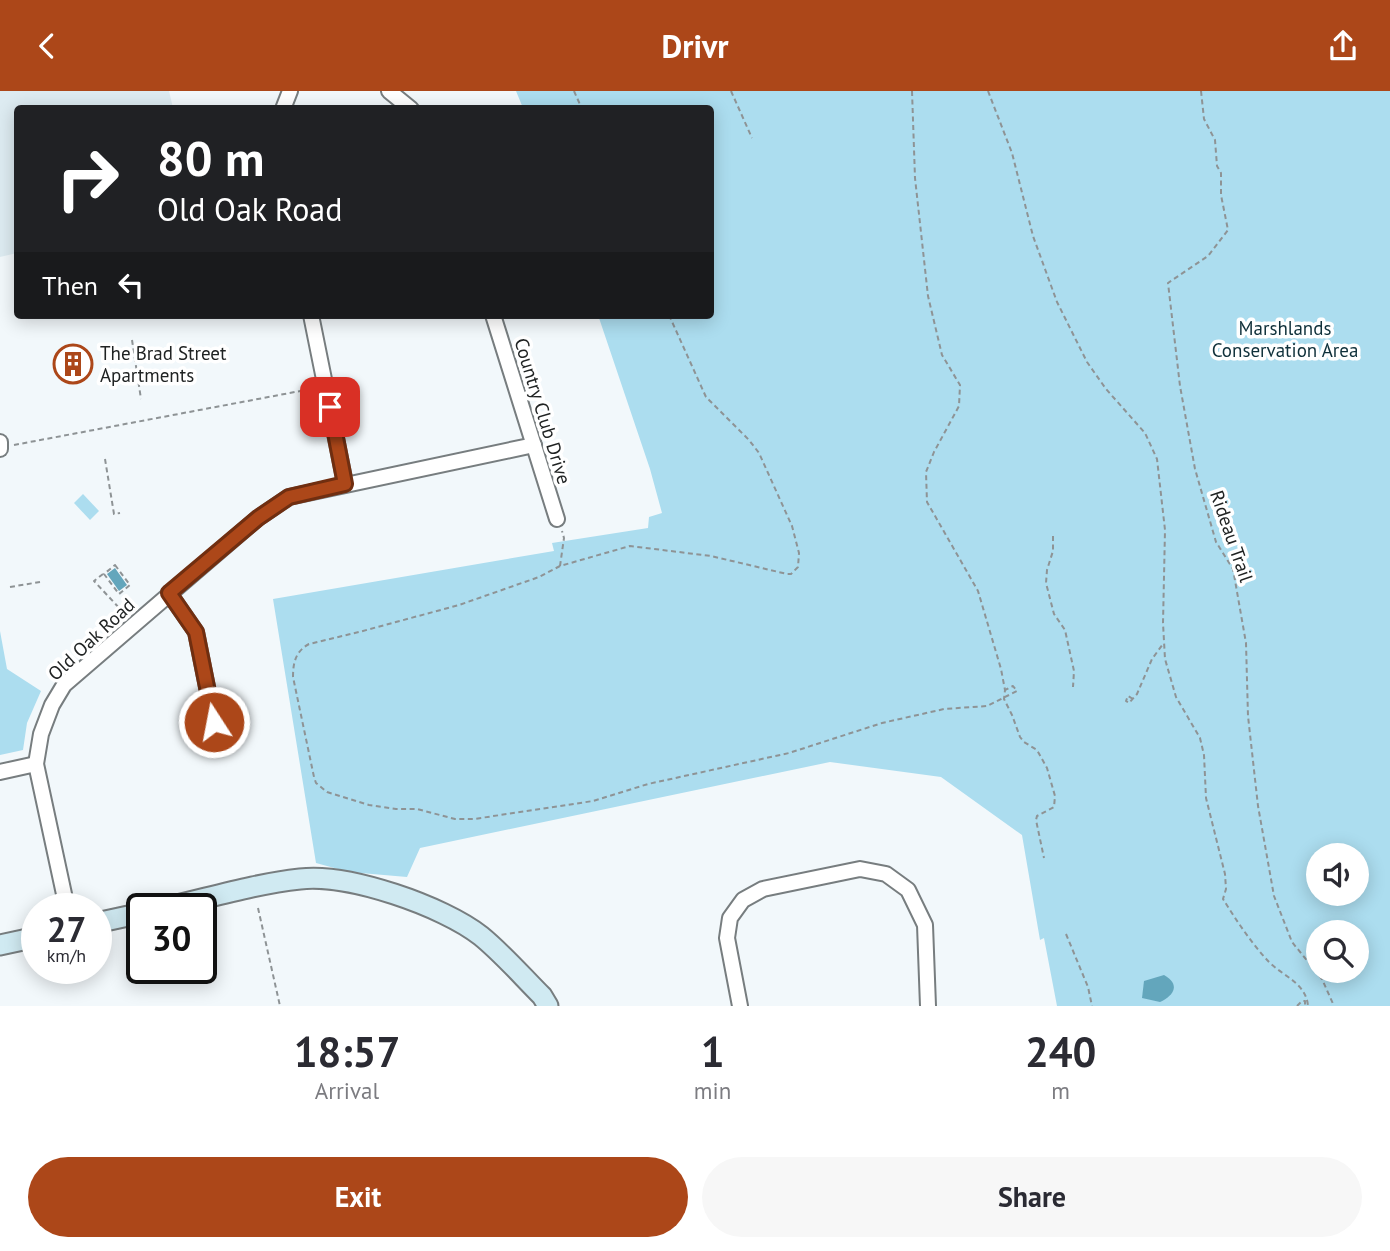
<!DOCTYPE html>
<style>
body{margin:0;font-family:"PT Sans",sans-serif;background:#f7f7f7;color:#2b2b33;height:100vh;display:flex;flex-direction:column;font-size:26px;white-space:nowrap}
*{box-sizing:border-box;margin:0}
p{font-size:23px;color:#7c7c81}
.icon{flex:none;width:38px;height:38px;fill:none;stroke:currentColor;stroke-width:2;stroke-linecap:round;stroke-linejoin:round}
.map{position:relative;height:915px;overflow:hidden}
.drawer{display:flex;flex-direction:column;background:#fff;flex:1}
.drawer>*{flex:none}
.hud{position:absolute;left:14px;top:14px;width:700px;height:214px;border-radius:7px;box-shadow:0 4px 18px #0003;background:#202124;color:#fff;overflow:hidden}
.controls{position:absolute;left:1306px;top:752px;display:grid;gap:14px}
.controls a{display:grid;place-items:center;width:63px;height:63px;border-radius:50%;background:#fff;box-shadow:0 4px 18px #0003;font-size:35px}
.speed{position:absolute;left:21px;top:802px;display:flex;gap:14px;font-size:35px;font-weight:700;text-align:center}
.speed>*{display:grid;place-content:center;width:91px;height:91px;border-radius:50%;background:#fff;box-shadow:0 4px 18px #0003;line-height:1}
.speed small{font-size:18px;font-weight:400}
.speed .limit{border:4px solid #111;border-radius:10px;background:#fff;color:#111}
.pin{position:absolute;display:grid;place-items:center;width:60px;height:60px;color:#fff;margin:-30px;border-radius:14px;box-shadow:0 4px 10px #0006}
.me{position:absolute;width:77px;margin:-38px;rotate:349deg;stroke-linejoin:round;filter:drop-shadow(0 0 5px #0008)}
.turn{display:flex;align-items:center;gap:24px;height:147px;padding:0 28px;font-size:32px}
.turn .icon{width:91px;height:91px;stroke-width:2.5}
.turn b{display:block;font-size:49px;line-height:60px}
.then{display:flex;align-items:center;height:66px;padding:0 28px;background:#0003;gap:14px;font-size:26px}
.eta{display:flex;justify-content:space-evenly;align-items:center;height:119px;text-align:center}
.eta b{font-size:42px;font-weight:700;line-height:49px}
.primary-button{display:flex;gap:14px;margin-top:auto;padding:14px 28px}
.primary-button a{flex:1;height:80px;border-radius:42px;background:#ac4719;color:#fff;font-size:28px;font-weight:700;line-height:80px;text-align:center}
.primary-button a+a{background:#f7f7f7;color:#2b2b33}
header{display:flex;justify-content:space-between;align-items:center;height:91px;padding:0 28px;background:#ac4719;color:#fff;font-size:32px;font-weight:700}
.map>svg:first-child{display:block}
.built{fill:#ddebf1}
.green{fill:#acddef;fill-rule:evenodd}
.water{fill:#63a6bc}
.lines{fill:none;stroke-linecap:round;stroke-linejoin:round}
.street-casing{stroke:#777d7f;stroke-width:18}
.secondary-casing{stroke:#777d7f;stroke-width:23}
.path{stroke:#8e9395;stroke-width:2;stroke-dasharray:5 3.5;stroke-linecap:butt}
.street{stroke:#fff;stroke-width:14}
.secondary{stroke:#d0eaf2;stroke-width:19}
.route-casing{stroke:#702e10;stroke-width:18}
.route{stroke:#ac4719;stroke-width:12}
.labels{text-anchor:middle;stroke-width:7;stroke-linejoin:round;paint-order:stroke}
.park-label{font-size:19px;fill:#0f303a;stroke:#fff}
.poi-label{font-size:19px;fill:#202323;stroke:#fff;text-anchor:start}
.street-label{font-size:19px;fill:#202323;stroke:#fff}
</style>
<header><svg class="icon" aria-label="back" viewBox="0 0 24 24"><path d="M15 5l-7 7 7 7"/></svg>Drivr<svg class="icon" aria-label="share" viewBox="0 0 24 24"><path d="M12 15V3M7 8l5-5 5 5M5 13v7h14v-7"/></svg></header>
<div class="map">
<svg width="1390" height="915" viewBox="0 0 1390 915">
<rect width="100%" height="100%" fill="#f2f8fb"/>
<path class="built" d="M0,0H169L173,17L18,18L17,162L0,166Z"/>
<g class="green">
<path d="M516,0H1390V915H1057L1044,847L1040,849L1022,744L941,686L830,671L420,757L407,786L349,781L316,772L273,508L554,460L552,452L648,437L649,426L662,422L650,378L598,224H710V18L523,17ZM1318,765H1356V803H1318ZM1318,842H1356V880H1318Z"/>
<path d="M83,403L99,420L90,429L74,412Z"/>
<path d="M0,540L7,578L41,600L27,632L23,659L0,664Z"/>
</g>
<g class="water">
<path d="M115,477L127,494L119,500L107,483Z"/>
<path d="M1164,884C1180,893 1175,904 1160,911L1142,907L1144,890Z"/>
</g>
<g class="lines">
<defs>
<g id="street">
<path d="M389,0L411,18"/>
<path d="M283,18L290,0"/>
<path d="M311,224L345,392"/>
<path d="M493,224L557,428"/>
<path d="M0,351V358"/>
<path d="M169,502L196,541L214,631"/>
<path d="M0,681L36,673"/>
<path d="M67,817L36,673L41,643L52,614L64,594L258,427L289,406L534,354"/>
<path d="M740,915L727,847L730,827L743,809L763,798L860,778L886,783L908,799L925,834L928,915"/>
</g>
<g id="secondary">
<path d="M164,817C209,807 254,793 300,788C348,782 443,815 481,845C503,863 522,885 542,905L548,915"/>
<path d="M96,832L142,822"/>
<path d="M0,854L37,846"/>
</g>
</defs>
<use href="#street" class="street-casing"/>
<use href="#secondary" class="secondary-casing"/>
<g class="path">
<path d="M574,0L582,18"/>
<path d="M731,0L752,47"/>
<path d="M912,0L915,87L928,205L942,264L960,294L959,315L934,361L926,381L927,411L978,500L1001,578L1005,599L1004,608L1012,624L1020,646L1024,651L1037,659L1047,677L1055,705L1054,716L1037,725L1036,729L1044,767"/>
<path d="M988,0L1012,62L1033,145L1057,211L1087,271L1106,298L1145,342L1157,368L1165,439L1163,532L1165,568L1176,606L1200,647L1204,664L1206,707L1225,783L1226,798L1223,808C1236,829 1252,853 1269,871C1284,886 1306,892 1308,915"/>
<path d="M1201,0L1204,28L1215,49L1217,75L1221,82V104L1228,139L1208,165L1168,192L1180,295L1195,378L1216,451L1233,478L1246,552L1248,625L1258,715L1274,805L1292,851L1322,888L1334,915"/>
<path d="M669,224L706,306L749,349L759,362L792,435L799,462L798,476L791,483H787L711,465L630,455L560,475L539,486L459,514L359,541L309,553C296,560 293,571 293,586L314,686L316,692L327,701L369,714L396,718H417L455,728H474L593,710L648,693L789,662L882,632L944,618L987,615L1017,600L1013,595L1005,599"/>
<path d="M132,249L141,308"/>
<path d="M14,354L311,298"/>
<path d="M105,368L114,423L120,422"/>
<path d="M1053,445V460L1047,479L1046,492L1054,523L1065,539L1074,580L1073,596"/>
<path d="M115,474L130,494L119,503L104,483Z"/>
<path d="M560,475L564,447L562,440"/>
<path d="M103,483L94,490L123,521"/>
<path d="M10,496L40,491"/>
<path d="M1133,608L1128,605L1126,610L1129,612L1137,603L1152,568L1163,553"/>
<path d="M258,817L280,915"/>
<path d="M1066,843L1088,896L1092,915"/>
<path d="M1297,915L1302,910H1305V915"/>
</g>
<use href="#street" class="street"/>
<use href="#secondary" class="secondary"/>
</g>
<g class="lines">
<defs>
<path id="route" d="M214,631L196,541L169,502L258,427L289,406L345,393L330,316"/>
</defs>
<use href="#route" class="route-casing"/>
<use href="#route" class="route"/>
</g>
<defs>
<symbol id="building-ring" viewBox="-11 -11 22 22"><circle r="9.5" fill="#fff" stroke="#ac4719" stroke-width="1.5"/><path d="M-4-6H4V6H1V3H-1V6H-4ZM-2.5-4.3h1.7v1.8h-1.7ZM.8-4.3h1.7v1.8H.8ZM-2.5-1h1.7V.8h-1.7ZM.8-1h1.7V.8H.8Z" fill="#ac4719"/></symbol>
</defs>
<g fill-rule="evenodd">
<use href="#building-ring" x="51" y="251" width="44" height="44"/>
</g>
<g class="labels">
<g class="park-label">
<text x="1285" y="244">Marshlands<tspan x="1285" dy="22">Conservation Area</tspan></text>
</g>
<g class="poi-label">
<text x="100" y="269">The Brad Street<tspan x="100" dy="22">Apartments</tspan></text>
</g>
<g class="street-label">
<text transform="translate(543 320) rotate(73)" y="7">Country Club Drive</text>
<text transform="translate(1232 445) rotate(71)" y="7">Rideau Trail</text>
<text transform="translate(91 548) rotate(-43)" y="7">Old Oak Road</text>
</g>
</g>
</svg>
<div class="controls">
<a><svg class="icon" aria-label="sound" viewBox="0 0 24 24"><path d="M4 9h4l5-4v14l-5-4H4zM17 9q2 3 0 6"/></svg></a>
<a><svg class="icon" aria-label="search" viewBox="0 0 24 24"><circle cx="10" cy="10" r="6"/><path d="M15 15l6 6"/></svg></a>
</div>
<div class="speed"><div>27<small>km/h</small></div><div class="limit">30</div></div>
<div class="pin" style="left:330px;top:316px;background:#d93025"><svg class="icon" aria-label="arrive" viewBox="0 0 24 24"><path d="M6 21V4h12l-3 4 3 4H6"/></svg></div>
<svg class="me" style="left:214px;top:631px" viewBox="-20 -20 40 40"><circle r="17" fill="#ac4719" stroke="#fff" stroke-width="3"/><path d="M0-11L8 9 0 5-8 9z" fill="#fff"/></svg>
<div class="hud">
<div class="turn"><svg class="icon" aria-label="right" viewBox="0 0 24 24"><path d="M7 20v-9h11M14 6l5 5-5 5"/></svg><div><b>80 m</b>Old Oak Road</div></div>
<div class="then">Then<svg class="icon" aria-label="left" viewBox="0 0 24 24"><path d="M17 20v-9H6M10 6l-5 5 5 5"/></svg></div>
</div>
</div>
<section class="drawer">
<div class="eta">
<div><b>18:57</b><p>Arrival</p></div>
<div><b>1</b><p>min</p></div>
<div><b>240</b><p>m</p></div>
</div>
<div class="primary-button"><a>Exit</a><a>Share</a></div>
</section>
